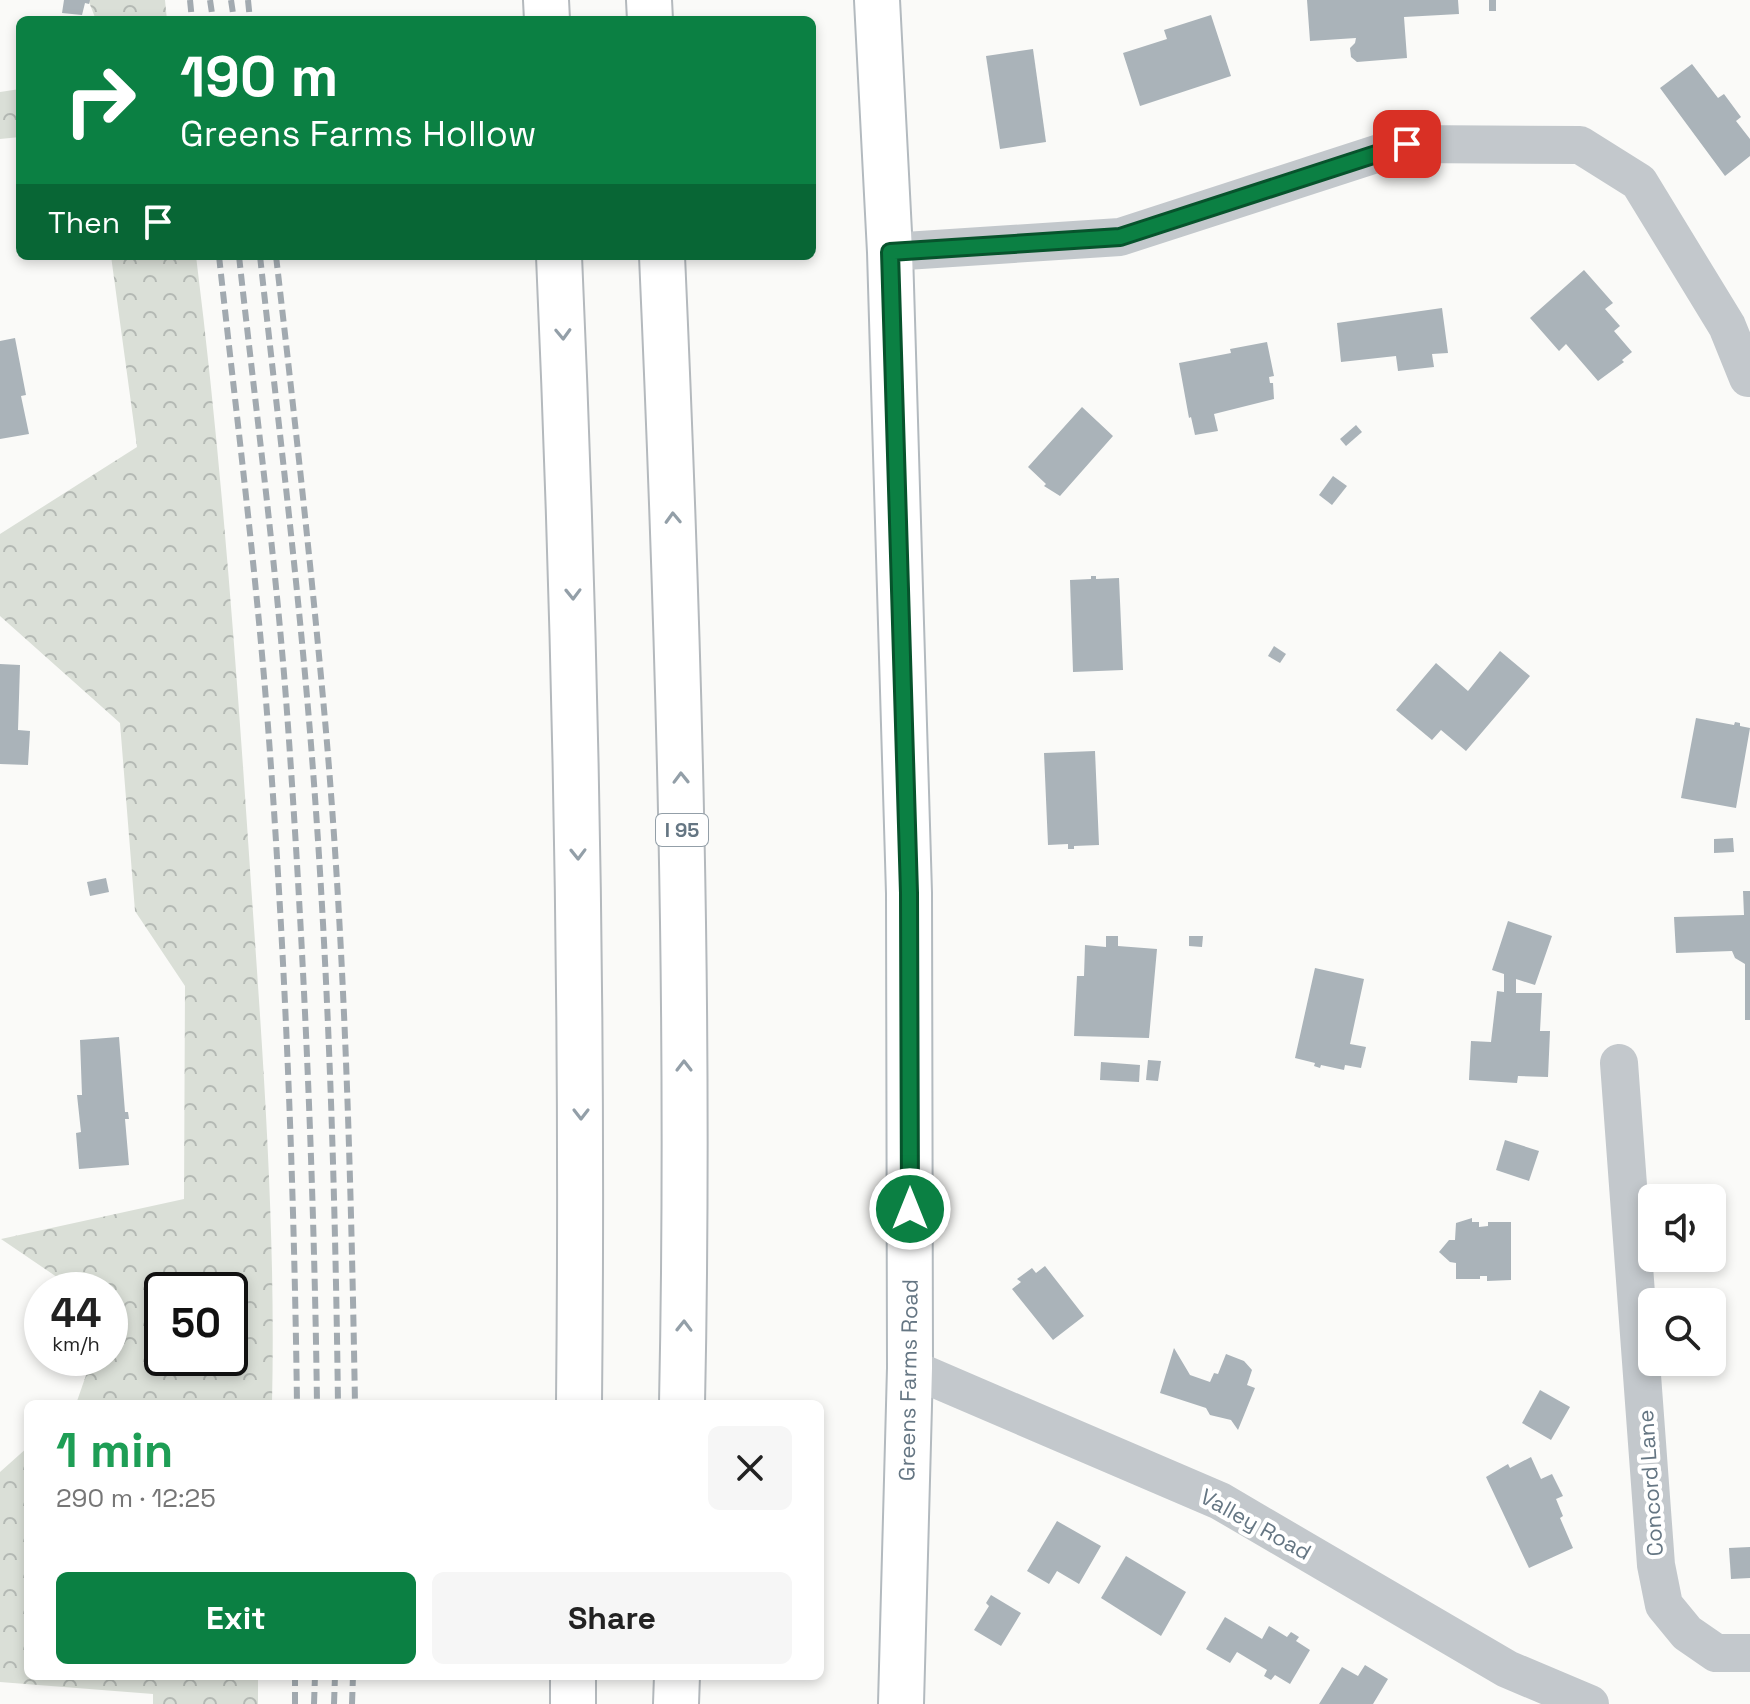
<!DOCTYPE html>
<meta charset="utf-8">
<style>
body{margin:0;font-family:"Space Grotesk",sans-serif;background:#f6f6f6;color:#222;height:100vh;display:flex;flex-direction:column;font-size:30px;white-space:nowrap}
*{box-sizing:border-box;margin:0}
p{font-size:26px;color:#767676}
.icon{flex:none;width:44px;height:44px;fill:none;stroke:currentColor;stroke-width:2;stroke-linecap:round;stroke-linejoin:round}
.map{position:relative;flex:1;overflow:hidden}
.drawer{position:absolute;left:24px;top:1400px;width:800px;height:280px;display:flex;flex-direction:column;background:#fff;border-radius:12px;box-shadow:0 4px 12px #0003}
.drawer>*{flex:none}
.hud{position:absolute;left:16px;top:16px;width:800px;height:244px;border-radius:12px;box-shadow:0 4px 12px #0003;background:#0b8043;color:#fff;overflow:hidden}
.fabs{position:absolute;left:1638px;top:1184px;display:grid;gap:16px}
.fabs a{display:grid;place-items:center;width:88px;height:88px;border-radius:12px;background:#fff;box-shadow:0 4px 12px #0003;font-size:40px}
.speed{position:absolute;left:24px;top:1272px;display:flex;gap:16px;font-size:40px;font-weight:700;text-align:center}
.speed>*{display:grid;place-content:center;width:104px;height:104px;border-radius:50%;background:#fff;box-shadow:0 4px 12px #0003;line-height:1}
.speed small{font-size:20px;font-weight:400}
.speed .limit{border:4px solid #111;border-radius:12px;background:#fff;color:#111}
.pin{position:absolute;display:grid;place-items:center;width:68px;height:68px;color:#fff;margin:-34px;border-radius:16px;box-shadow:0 4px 12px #0006}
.me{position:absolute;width:88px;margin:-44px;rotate:0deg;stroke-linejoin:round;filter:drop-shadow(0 0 6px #0008)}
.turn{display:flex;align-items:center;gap:28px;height:168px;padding:0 32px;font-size:36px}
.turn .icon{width:104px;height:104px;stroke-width:2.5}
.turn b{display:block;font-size:56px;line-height:68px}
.then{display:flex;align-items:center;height:76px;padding:0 32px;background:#0003;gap:16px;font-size:30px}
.round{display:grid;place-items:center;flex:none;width:84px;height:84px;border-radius:12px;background:#f6f6f6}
.overview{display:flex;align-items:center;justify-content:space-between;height:136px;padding:0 32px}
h1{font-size:48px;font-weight:800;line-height:60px;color:#1e9e55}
.button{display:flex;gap:16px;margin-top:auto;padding:16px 32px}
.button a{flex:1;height:92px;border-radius:12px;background:#0b8043;color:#fff;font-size:32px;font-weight:800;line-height:92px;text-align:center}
.button a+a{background:#f6f6f6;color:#222}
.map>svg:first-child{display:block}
.forest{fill:url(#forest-crowns);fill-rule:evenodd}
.building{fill:#aab3b9}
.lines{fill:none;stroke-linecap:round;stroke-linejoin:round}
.secondary-casing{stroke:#b3babf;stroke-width:48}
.motorway-casing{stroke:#b4b9bd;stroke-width:48}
.minor{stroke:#c3c8cc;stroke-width:38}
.secondary{stroke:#fff;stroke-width:44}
.motorway{stroke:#fff;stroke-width:44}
.rail{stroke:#a2aab0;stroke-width:6;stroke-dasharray:12 6;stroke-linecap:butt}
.oneway{stroke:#939fa8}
.route-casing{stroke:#07532c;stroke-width:20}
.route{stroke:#0b8043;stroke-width:14}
.labels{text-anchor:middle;stroke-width:8;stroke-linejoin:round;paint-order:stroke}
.shield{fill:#fff;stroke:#939fa8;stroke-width:2}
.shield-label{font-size:20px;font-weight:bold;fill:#657683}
.street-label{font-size:22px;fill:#657683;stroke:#fff}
</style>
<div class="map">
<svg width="1750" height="1704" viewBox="0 0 1750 1704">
<defs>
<pattern id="forest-crowns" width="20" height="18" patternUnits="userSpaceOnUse" patternTransform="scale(2)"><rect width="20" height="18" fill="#dadfd7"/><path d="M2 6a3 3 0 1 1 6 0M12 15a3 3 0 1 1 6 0" fill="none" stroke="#b4b9b4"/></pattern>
</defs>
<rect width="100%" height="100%" fill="#fafaf8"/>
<g class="forest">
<path d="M85,0H165L167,20H96L89,2Z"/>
<path d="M20,89V137L0,139V92Z"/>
<path d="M111,256H196C222,464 237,674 251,884C263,1057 276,1231 272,1404H76L92,1358H110V1290H76L1,1239L184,1199L185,986L135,911L120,723L0,616V534L137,447ZM162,1290H230V1358H162Z"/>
<path d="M28,1447V1676H258V1704H153V1694L0,1682V1472Z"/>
</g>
<g class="building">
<path d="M64,0H90L89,4L85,3L82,15L62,13Z"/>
<path d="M1307,0H1458L1459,14L1404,17L1407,58L1357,62L1351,57L1350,48L1355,43L1356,38L1310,41Z"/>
<rect x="1489" y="0" width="7" height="11"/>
<path d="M1211,15L1231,76L1140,106L1123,53L1167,39L1164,30Z"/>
<path d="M1033,49L1046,142L1000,149L986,56Z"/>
<path d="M1692,64L1718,98L1724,94L1741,117L1736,121L1750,139V156L1725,176L1660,88Z"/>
<path d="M1584,270L1613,303L1605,309L1620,326L1614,331L1632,352L1622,360L1624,362L1598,381L1566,344L1559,351L1530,318Z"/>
<path d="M1442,308L1448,353L1432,354L1434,367L1398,371L1396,356L1341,362L1337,323Z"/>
<path d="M15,338L26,395L21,396L29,434L0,439V341Z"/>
<path d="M1267,342L1274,376L1269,377L1270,383H1273L1274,399L1214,414L1218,431L1195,435L1191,417L1189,418L1179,363L1231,353L1230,349Z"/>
<path d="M1082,407L1113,436L1060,496L1044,486L1046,484L1028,467Z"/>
<path d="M1356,425L1362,432L1346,446L1340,439Z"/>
<path d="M1333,476L1347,486L1332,505L1319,495Z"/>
<path d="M1091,576H1096V579L1119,578L1123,670L1073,672L1070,580L1091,579Z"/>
<path d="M1274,646L1286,654L1280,663L1268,656Z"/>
<path d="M1500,651L1530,676L1466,751L1441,730L1432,740L1396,710L1436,663L1468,691Z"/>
<path d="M0,664L20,665L18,730L30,731L28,765L0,764Z"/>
<path d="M1696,718L1734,725L1735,722L1740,723V726L1750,728L1736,808L1681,798Z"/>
<path d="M1095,751L1099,845L1074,846V849H1068V844L1048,845L1044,753Z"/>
<path d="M1733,838L1734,852L1714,853V839Z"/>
<path d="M106,878L109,892L90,896L87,882Z"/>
<path d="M1743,891H1750V1020H1745V964L1735,958L1732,951L1676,953L1674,917L1744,915Z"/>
<path d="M1508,921L1552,936L1535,985L1516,979V993H1542L1540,1031H1550L1548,1077L1518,1076L1517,1083L1469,1080L1471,1041L1491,1042L1497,991L1504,992V974L1492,970Z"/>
<path d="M1106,936H1118V946L1157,949L1149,1038L1074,1036L1077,976H1084L1085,945L1106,947Z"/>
<path d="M1189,936H1203L1202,947L1189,946Z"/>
<path d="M1315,968L1364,979L1350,1044L1366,1047L1361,1068L1345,1065L1344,1070L1321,1065L1320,1068L1314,1066L1315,1063L1295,1058Z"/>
<path d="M119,1037L125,1112H128L129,1119H125L129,1165L79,1169L76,1133L81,1132L77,1095H82L80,1040Z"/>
<path d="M1148,1060L1161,1061L1158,1081L1146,1080Z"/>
<path d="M1101,1062L1140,1065L1139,1082L1100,1080Z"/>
<path d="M1505,1140L1539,1151L1529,1181L1496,1170Z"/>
<path d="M1472,1218V1222H1479V1227L1488,1226V1222H1511V1280L1487,1281V1276H1480V1279H1456V1263L1450,1262L1439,1252L1449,1240H1455L1456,1223Z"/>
<path d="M1045,1266L1084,1316L1053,1340L1012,1289L1021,1282L1017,1279L1032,1268L1036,1273Z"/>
<path d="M1174,1348L1190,1375L1210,1382L1214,1373L1218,1374L1226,1354L1244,1361L1252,1370L1247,1385L1255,1388L1238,1430L1231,1420L1210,1415L1206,1408L1160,1393Z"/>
<path d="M1540,1390L1570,1407L1551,1440L1522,1423Z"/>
<path d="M1531,1457L1541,1479L1552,1474L1563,1496L1556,1499L1563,1516L1560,1518L1573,1548L1529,1568L1486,1477L1508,1464L1510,1468Z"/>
<path d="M1057,1521L1101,1546L1079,1584L1057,1571L1049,1584L1027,1571Z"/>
<path d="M1750,1547V1578L1731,1579L1729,1548Z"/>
<path d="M1126,1556L1186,1592L1161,1636L1101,1598Z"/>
<path d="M991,1595L1021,1613L1001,1646L974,1630L989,1606L986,1603Z"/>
<path d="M1225,1617L1262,1639L1269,1626L1287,1637L1291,1632L1299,1637L1296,1641L1310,1650L1290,1684L1275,1675L1271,1680L1264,1676L1267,1670L1237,1652L1230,1663L1206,1649Z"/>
<path d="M1365,1665L1388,1679L1373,1704H1319L1342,1667L1358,1676Z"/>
</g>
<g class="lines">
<defs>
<path id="secondary" d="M877,0L890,252L909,893L910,1368L901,1704"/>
<g id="motorway">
<path d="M546,0L547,20"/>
<path d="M649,0L650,20"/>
<path d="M559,256C576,639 583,1021 579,1404"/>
<path d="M662,256C679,638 690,1021 682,1404"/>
<path d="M573,1704V1676"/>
<path d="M676,1704L677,1676"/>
</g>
</defs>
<use href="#secondary" class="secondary-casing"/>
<use href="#motorway" class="motorway-casing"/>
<g class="minor">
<path d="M890,252L1120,237L1407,144L1580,145L1639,182L1727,326L1748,378"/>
<path d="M1619,1063L1656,1565L1664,1605L1687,1633L1716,1653H1750"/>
<path d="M910,1368L1220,1501L1507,1669L1590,1704"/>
</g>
<use href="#secondary" class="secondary"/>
<use href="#motorway" class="motorway"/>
<g class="rail">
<path d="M190,0L192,20"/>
<path d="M210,0L213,20"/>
<path d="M231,0L234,20"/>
<path d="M248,0L250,20"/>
<path d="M219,256C236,412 256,569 268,726C285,952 294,1178 297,1404"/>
<path d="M239,256C256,412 277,569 288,726C304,952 314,1178 317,1404"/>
<path d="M260,256C277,411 296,565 309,720C328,947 335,1176 338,1404"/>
<path d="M276,256C294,411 311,565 325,720C345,947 351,1176 355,1404"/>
<path d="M295,1704V1676"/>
<path d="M314,1704L315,1676"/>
<path d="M334,1704L335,1676"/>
<path d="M352,1704L353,1676"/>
</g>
</g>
<defs><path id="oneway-chevron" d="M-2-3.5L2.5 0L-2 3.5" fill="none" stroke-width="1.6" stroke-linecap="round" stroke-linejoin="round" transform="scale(2)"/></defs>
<g class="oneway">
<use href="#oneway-chevron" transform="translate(563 334) rotate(88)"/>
<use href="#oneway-chevron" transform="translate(673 518) rotate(-92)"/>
<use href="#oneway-chevron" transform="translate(573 594) rotate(89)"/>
<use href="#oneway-chevron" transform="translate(681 778) rotate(-91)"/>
<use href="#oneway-chevron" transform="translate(578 854) rotate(89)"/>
<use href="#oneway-chevron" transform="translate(684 1066) rotate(-90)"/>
<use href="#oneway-chevron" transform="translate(581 1114) rotate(90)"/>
<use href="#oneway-chevron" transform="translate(684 1326) rotate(-89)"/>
</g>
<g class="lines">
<defs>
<path id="route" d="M910,1209L909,893L890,252L1120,237L1407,144"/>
</defs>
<use href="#route" class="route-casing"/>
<use href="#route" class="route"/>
</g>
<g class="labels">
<rect class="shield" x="656" y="814" width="52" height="32" rx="6"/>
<g class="shield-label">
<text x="682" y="837">I 95</text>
</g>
<g class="street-label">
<text transform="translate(908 1380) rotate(-89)" y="8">Greens Farms Road</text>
<text transform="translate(1650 1483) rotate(-94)" y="8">Concord Lane</text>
<text transform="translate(1256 1524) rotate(29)" y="8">Valley Road</text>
</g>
</g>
</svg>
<div class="fabs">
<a><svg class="icon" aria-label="sound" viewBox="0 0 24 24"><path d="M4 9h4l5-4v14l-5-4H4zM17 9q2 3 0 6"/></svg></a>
<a><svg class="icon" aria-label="search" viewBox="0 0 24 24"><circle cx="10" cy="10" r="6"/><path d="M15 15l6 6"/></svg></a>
</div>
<div class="speed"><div>44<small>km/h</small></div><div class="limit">50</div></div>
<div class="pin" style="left:1407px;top:144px;background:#d93025"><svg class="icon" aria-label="arrive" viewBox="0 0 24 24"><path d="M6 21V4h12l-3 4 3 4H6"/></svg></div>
<svg class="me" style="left:910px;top:1209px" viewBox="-20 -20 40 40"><circle r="17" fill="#0b8043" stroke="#fff" stroke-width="3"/><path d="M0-11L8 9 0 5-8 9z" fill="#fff"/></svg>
<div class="hud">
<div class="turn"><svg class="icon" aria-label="right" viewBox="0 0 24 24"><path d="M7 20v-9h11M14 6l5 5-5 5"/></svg><div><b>190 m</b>Greens Farms Hollow</div></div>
<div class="then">Then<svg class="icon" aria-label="arrive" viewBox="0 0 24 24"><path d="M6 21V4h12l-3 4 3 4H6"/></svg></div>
</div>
<section class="drawer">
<div class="overview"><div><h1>1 min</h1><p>290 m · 12:25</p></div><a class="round"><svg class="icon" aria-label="close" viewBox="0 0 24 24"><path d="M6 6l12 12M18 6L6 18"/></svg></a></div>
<div class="button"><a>Exit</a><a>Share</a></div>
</section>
</div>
